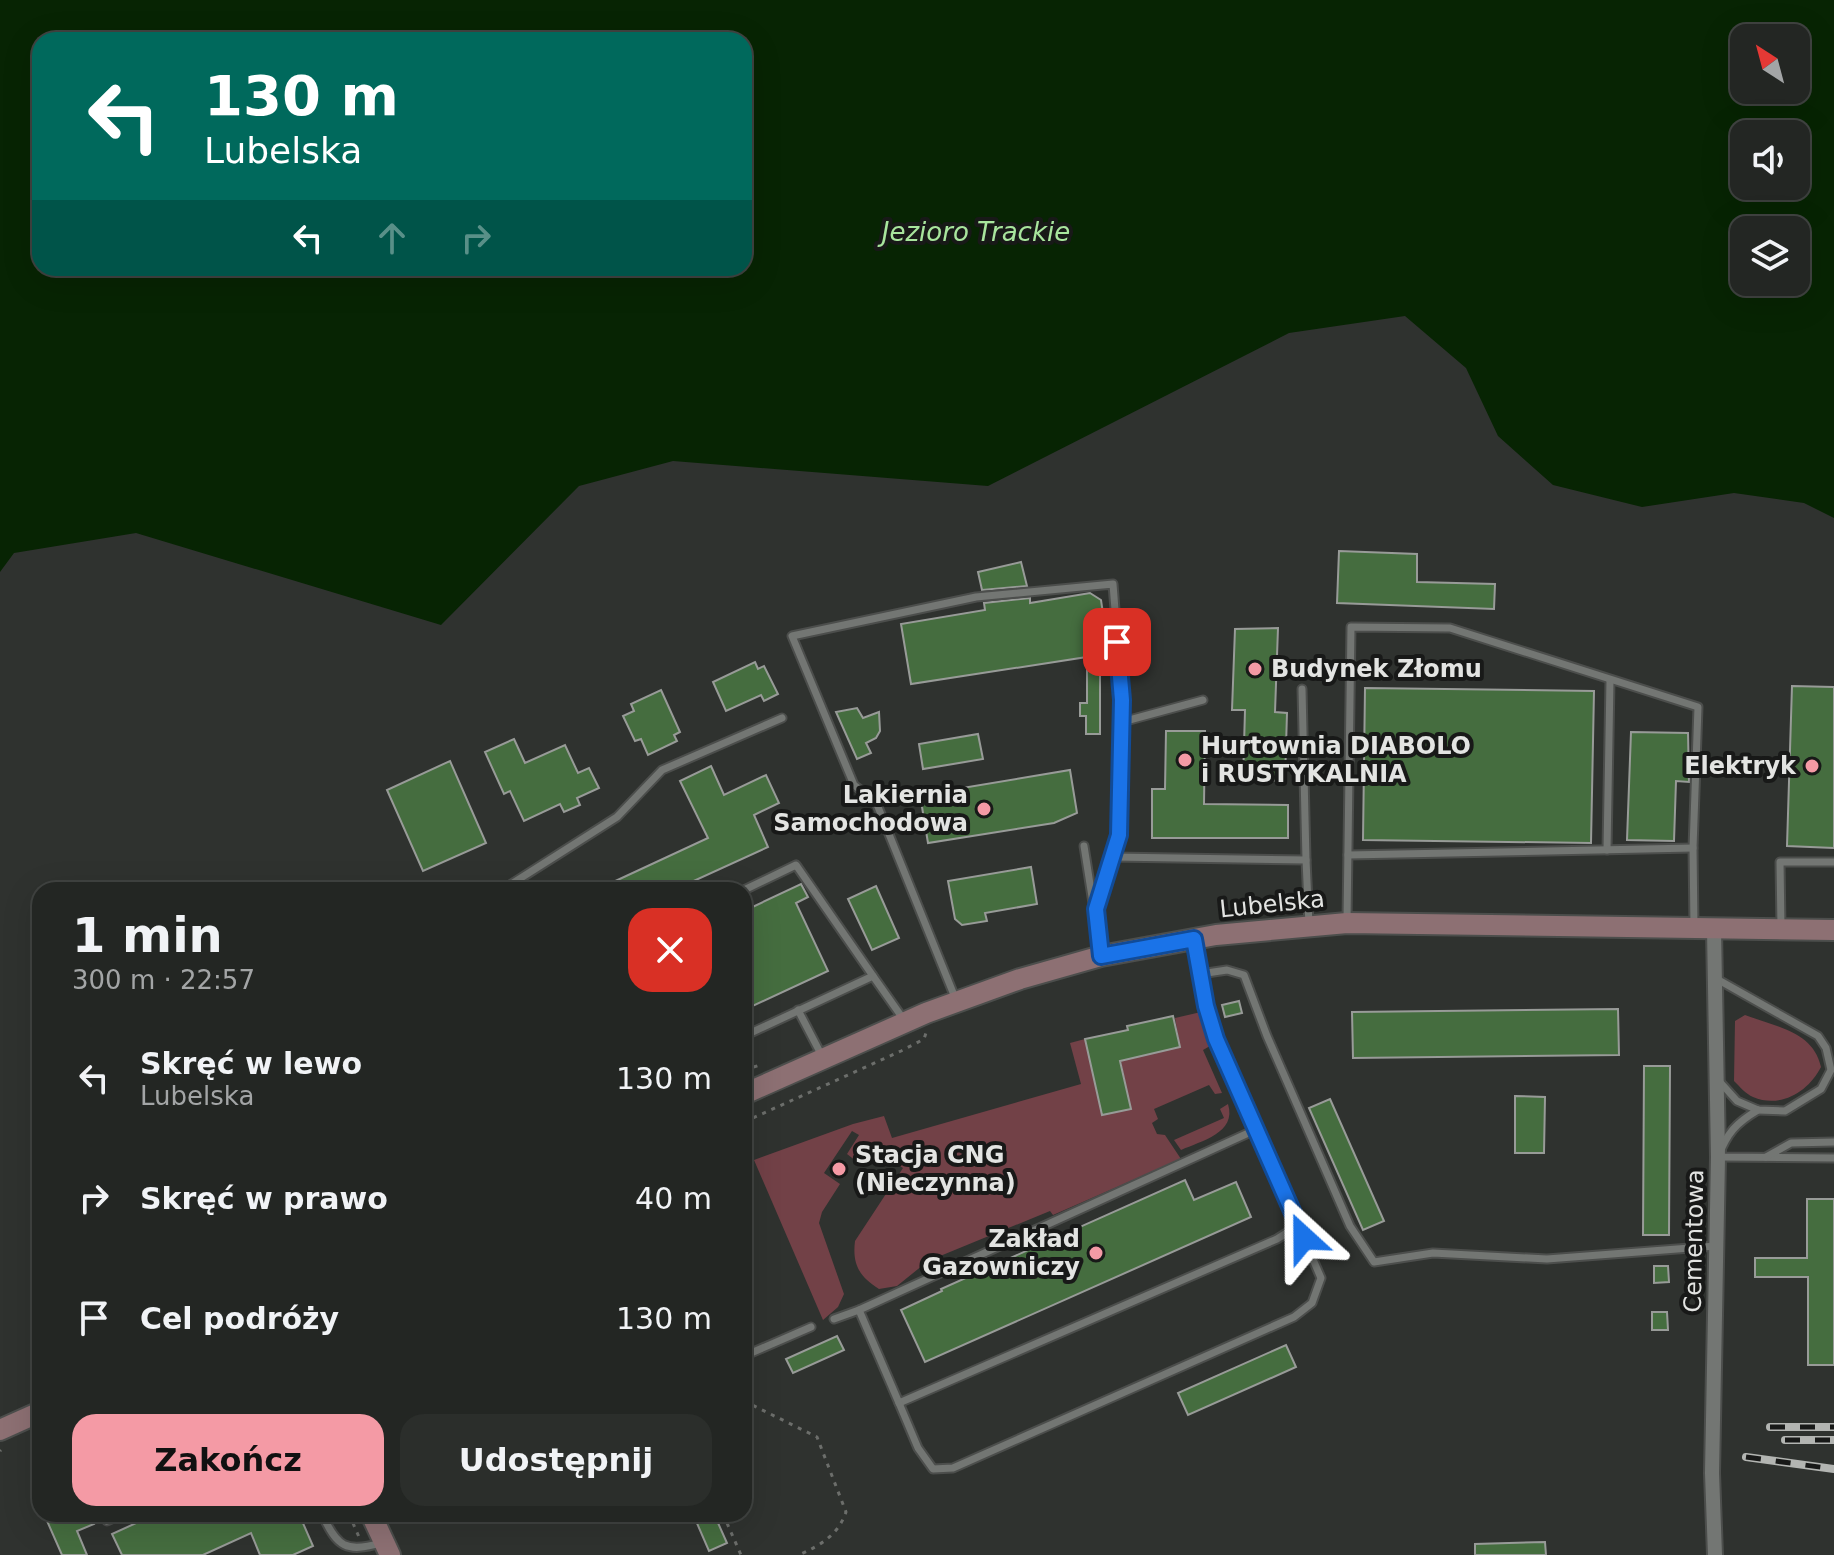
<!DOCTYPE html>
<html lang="pl">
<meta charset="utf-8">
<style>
body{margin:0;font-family:"DejaVu Sans",sans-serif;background:#2b2e2b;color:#f1f3f6;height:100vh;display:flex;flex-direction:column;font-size:30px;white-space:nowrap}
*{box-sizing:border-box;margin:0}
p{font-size:26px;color:#a3a5a6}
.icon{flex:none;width:44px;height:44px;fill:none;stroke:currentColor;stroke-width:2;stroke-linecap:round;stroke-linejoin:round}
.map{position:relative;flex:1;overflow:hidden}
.details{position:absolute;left:32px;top:882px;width:720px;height:640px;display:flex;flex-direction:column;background:#232623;border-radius:24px;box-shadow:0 8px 32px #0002,0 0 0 2px #404341}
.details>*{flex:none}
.hud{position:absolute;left:32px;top:32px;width:720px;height:244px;border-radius:24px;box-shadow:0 8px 32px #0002,0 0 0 2px #404341;background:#00695c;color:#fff;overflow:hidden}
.needle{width:52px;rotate:324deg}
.tools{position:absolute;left:1730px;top:24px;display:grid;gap:16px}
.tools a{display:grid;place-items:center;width:80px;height:80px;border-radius:16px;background:#232623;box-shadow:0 8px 32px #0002,0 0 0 2px #404341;font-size:40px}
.pin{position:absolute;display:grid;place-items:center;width:68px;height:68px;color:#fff;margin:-34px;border-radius:16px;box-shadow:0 4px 12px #0006}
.me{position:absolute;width:88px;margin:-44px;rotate:336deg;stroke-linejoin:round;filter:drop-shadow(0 0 6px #0008)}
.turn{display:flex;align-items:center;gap:28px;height:168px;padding:0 40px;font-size:36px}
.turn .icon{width:104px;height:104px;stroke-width:2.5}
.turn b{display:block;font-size:56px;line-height:68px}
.lanes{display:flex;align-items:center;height:76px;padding:0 40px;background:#0003;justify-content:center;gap:40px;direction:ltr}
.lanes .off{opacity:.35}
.round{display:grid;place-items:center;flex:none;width:84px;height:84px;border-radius:24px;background:#2b2e2b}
.head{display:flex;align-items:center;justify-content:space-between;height:136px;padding:0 40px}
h1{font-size:48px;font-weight:700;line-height:60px}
.action{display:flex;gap:16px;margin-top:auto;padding:16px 40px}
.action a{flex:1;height:92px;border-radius:24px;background:#f49aa5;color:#111;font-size:32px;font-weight:700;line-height:92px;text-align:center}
.action a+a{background:#2b2e2b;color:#f1f3f6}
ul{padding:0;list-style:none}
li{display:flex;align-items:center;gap:24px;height:120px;padding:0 40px}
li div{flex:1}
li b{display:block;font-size:30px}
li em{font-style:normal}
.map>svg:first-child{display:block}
.green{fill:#724147}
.water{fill:#072403;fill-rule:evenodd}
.building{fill:#456d3f;stroke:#989b98;stroke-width:2}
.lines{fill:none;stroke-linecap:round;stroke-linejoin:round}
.lane-casing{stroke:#4c4e4c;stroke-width:11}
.street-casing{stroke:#4c4e4c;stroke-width:18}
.secondary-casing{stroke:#4c4e4c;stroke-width:24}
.path{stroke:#6c6e6b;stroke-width:3;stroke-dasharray:4 6;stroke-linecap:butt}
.lane{stroke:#737673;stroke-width:7}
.street{stroke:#737673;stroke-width:14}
.secondary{stroke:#8d7073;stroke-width:20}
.rail-casing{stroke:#b3b5b2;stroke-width:8}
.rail{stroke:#181918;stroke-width:5;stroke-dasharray:15;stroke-linecap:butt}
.route-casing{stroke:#114b97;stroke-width:20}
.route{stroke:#1a73e8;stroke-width:14}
.poi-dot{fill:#f49aa5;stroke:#181918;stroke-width:3}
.labels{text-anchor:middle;stroke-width:8;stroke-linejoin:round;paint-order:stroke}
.poi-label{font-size:24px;font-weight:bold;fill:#e3e4e2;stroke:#181918;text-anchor:start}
.street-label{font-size:24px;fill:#e3e4e2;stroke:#181918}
.water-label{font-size:26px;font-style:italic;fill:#a8e59d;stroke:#181918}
</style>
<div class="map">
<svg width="1834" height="1555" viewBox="0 0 1834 1555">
<rect width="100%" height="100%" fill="#2f322f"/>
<g class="green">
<path d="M1201,1012L1210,1046L1203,1050L1222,1093L1215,1094L1209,1085L1154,1109L1158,1119L1152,1123L1157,1134L1165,1135L1181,1159L1053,1215L1050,1211L928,1261L897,1286L879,1289C860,1277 852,1265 855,1241L903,1168L867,1145L856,1161L847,1154L859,1135L852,1131L824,1173L840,1184L822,1212L819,1223L844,1294L838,1307L823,1320L754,1160L853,1124L884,1116L892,1138L1081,1084L1070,1043L1085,1039L1102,1115L1131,1109L1120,1057H1137L1180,1047L1175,1018Z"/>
<path d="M1745,1015C1776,1027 1813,1031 1821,1067C1809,1091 1781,1109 1753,1097C1746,1094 1740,1087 1734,1081L1735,1021Z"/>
<path d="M1228,1104C1237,1133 1201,1141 1181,1150L1174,1140L1224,1118L1220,1109Z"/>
</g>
<path class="water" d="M0,0H1834V518L1804,503L1734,493L1642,507L1553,485L1498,436L1466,368L1405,316L1289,333L988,486L673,461L579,486L441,625L136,533L14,553L0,572ZM1744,38H1796V90H1744ZM40,40H744V268H40ZM1744,134H1796V186H1744ZM1744,230H1796V282H1744Z"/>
<g class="building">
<path d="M1339,551L1417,554V582L1495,584L1494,609L1337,603Z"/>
<path d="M1021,562L1027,586L982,590L978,572Z"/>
<path d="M1090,593L1101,600L1109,654L1100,655V734H1086V716H1080V703H1087V657L911,684L901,624L985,610L984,603L1030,598V603Z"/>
<path d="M1278,628L1275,712L1287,713L1285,780L1243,782L1245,710H1232L1235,629Z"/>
<path d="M755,662L758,669L764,666L778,694L764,701L761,695L726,711L713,682Z"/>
<path d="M1792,686L1834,687V848L1787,846Z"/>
<path d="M1365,688L1594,691L1591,843L1363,840Z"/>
<path d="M661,690L680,732L674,735L677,741L648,755L641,739L635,741L623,716L634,711L631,704Z"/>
<path d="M857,708L863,718L879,712L880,731L876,738L866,743L871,753L857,759L836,712Z"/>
<path d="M1166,731H1205L1204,804L1288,805V838H1152V789H1165Z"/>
<path d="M1631,732L1688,733L1689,782L1676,781L1674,841L1627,840Z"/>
<path d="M978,734L983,759L923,769L919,744Z"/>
<path d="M514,739L525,763L565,745L578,773L589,768L599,788L577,798L580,805L564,812L560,804L524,821L510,791L504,794L485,752Z"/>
<path d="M450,761L486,843L423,871L387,790Z"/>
<path d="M711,766L724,795L766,775L779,803L754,815L768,847L674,890H596L708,838L680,781Z"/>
<path d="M1070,770L1077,813L1054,823L928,843L920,795Z"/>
<path d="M1031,867L1037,904L985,913L987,921L962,925L955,919L948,881Z"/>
<path d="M801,884L808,897L796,903L828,971L744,1010V911Z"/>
<path d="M876,886L899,938L872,950L848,899Z"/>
<path d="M1239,1001L1242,1013L1225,1017L1222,1005Z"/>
<path d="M1618,1009L1619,1055L1353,1058L1352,1012Z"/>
<path d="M1173,1016L1180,1047L1120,1061L1131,1109L1102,1115L1085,1039L1128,1030L1127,1026Z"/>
<path d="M1644,1066H1670L1669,1235H1643Z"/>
<path d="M1515,1096L1545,1097L1544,1153H1515Z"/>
<path d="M1330,1099L1384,1221L1363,1230L1309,1108Z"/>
<path d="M1185,1180L1194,1200L1236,1182L1251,1217L925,1362L901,1310L942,1291L941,1289Z"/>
<path d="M1807,1199H1834V1365H1808V1277H1755V1258H1807Z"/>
<path d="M1654,1266H1668L1669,1282L1654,1283Z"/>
<path d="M1652,1312H1667L1668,1330H1652Z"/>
<path d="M837,1336L844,1350L793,1373L786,1359Z"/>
<path d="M1286,1345L1296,1367L1188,1415L1178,1393Z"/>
<path d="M44,1514H90L94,1524L77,1531L87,1555H62Z"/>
<path d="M156,1514H299L313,1546L293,1555H260L251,1533L203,1555H122L112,1534Z"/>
<path d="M693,1514H714L727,1543L709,1551Z"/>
<path d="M1545,1542L1546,1555H1475V1544Z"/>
</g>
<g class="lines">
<defs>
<g id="lane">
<path d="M1302,689L1306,860"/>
<path d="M1122,722L1203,700"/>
<path d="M1084,846L1101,954"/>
<path d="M1607,850L1610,680"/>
<path d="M1348,855L1693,848"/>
<path d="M1113,857L1306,860L1309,925"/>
<path d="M502,890L617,817L662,770L782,718"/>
<path d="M744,890L796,865L873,976"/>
<path d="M1347,921L1351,627L1450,628L1698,707L1693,848L1694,926"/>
<path d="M1781,927L1780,862H1834"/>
<path d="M1195,941L1206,1006L1216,1039L1255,1130L859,1310L899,1403L1277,1239L1288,1232L1295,1218L1255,1130"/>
<path d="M1200,974L1227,970L1244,975L1267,1036L1350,1226L1374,1262L1433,1253L1547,1259L1716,1246"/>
<path d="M1715,978L1818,1036L1826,1048L1831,1070L1821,1089L1785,1111L1758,1110L1737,1101L1719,1081"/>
<path d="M956,1000L876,802L854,785L792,636L976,597L1113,584L1122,700L1119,835L1096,909"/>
<path d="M798,1010L822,1056"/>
<path d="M744,1036L873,976L904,1020"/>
<path d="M1758,1110C1736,1123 1727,1133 1718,1157L1834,1158"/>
<path d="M1766,1157L1791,1143L1834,1142"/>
<path d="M834,1319L859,1310"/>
<path d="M744,1356L811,1327"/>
<path d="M899,1403L918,1448L933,1469L953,1468L1294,1317L1312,1303L1321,1278L1295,1218"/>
<path d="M104,1514L107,1521L123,1514"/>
<path d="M322,1514C337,1547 346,1553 381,1543"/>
</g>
<path id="street" d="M1714,929L1718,1157L1712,1473L1715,1555"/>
<g id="secondary">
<path d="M744,1094L926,1013L1020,979L1101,956L1216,935L1347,923L1834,930"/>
<path d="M0,1430L40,1412"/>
<path d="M371,1514L390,1555"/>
</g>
</defs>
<use href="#lane" class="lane-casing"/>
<use href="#street" class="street-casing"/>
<use href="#secondary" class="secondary-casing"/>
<g class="path">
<path d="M744,1070L760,1065"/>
<path d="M744,1122L901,1051L924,1039L926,1033"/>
<path d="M744,1401L817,1437L846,1512C838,1535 821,1545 799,1555"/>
<path d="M0,1451L1,1450"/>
<path d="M349,1514L359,1537"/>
<path d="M723,1514L741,1555"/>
</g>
<use href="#lane" class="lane"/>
<use href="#street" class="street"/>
<use href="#secondary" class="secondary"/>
<defs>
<g id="rail">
<path d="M1770,1427H1834"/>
<path d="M1785,1440H1834"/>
<path d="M1746,1457L1834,1469"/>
</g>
</defs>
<use href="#rail" class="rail-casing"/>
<use href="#rail" class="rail"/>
</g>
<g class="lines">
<defs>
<path id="route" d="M1117,642L1122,700L1119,835L1096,909L1101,956L1194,939L1206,1006L1216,1039L1304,1238"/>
</defs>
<use href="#route" class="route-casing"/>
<use href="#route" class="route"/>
</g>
<g class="poi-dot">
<circle cx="1255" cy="669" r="8"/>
<circle cx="1185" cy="760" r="8"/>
<circle cx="1812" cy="766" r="8"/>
<circle cx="984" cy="809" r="8"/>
<circle cx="839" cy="1169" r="8"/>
<circle cx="1096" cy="1253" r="8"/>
</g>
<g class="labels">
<g class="poi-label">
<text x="1271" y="677">Budynek Złomu</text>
<text x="1201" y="754">Hurtownia DIABOLO<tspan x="1201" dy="28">i RUSTYKALNIA</tspan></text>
<text x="1796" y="774" text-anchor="end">Elektryk</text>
<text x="968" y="803" text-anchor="end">Lakiernia<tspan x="968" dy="28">Samochodowa</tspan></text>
<text x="855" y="1163">Stacja CNG<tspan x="855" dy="28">(Nieczynna)</tspan></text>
<text x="1080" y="1247" text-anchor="end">Zakład<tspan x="1080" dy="28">Gazowniczy</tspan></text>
</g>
<g class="street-label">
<text transform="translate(1272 904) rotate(-6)" y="8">Lubelska</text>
<text transform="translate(1694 1241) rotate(-89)" y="8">Cementowa</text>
</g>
<g class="water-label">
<text x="976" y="241">Jezioro Trackie</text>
</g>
</g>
</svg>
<div class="tools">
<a><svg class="needle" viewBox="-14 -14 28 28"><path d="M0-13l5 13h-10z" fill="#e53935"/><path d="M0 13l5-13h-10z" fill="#a3a5a6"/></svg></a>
<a><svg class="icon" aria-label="sound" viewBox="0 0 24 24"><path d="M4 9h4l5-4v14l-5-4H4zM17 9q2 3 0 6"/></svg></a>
<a><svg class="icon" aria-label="layers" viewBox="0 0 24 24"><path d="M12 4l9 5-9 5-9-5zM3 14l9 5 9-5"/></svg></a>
</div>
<div class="pin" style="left:1117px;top:642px;background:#d93025"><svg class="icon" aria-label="arrive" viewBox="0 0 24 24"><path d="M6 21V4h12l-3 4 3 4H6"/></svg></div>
<svg class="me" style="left:1304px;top:1238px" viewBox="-20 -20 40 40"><path d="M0-17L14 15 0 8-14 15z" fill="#1a73e8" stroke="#fff" stroke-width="4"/></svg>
<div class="hud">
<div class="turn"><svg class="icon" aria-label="left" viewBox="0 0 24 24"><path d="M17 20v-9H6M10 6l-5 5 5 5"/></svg><div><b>130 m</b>Lubelska</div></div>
<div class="lanes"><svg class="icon" aria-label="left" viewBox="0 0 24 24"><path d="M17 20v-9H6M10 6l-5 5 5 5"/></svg><svg class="icon off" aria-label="ahead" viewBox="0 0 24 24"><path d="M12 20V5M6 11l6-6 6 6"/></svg><svg class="icon off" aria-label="right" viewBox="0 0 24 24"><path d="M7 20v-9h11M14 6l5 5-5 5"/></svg></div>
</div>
<section class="details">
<div class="head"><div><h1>1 min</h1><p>300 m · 22:57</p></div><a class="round" style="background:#d93025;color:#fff"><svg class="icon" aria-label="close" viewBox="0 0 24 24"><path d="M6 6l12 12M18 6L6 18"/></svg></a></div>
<ul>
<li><svg class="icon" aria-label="left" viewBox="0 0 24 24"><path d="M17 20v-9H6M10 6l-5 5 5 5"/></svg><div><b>Skręć w lewo</b><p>Lubelska</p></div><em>130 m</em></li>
<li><svg class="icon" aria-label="right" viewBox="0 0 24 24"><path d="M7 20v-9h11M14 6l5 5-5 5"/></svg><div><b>Skręć w prawo</b></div><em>40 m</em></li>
<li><svg class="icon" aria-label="arrive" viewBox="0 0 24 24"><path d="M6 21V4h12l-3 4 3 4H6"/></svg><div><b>Cel podróży</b></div><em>130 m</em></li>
</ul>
<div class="action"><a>Zakończ</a><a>Udostępnij</a></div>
</section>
</div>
